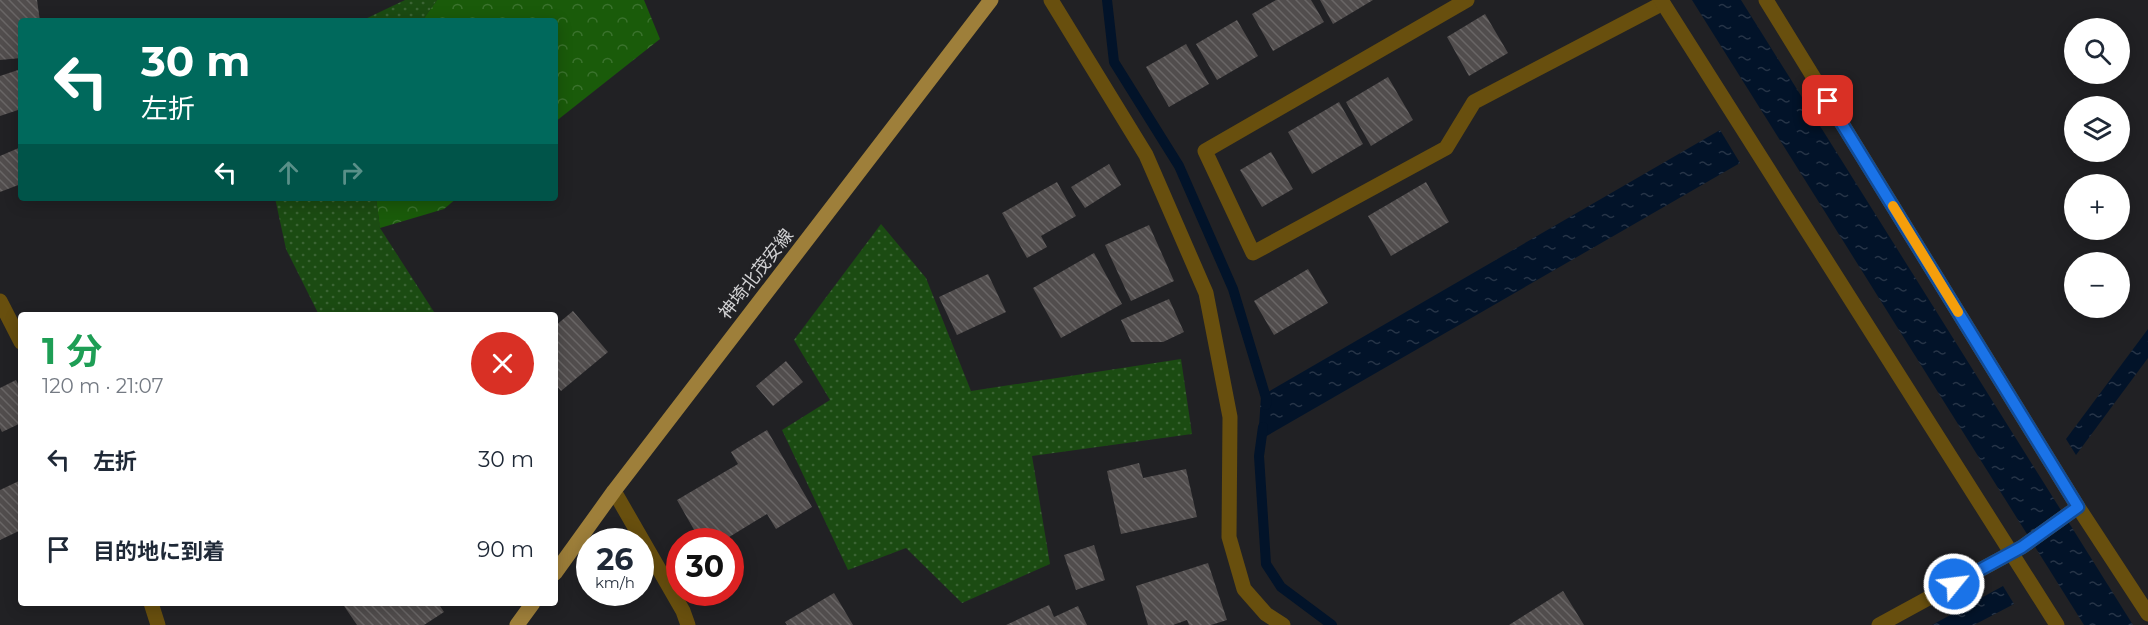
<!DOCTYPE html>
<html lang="ja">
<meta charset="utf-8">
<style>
body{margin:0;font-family:Montserrat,"Noto Sans JP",sans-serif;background:#f2f2f3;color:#1f2937;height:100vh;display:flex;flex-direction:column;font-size:22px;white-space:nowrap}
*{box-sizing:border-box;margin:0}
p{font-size:20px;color:#747a83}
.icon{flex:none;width:33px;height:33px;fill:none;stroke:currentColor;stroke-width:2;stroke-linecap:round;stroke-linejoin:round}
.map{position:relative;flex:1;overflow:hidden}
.drawer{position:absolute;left:18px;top:312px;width:540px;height:294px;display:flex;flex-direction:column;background:#fff;border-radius:6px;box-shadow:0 3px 15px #0003}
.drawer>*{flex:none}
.banner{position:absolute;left:18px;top:18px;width:540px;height:183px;border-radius:6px;box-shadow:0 3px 15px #0003;background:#00695c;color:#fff;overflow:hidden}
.fabs{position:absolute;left:2064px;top:18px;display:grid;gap:12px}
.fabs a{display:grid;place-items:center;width:66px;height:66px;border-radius:50%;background:#fff;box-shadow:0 3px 15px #0003;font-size:30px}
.speed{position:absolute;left:576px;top:528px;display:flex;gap:12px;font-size:30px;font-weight:700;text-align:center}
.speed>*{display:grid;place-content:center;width:78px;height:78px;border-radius:50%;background:#fff;box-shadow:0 3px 15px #0003;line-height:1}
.speed small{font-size:15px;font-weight:400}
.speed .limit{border:9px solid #d22;background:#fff;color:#111}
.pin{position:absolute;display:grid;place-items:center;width:51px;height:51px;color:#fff;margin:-26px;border-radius:12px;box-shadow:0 3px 9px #0006}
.me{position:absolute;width:66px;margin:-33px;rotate:61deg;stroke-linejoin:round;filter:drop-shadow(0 0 4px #0008)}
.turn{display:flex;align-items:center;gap:21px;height:126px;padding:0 24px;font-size:27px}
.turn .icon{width:78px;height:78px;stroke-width:2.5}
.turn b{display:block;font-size:42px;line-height:51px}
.lanes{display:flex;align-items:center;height:57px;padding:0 24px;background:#0003;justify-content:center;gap:30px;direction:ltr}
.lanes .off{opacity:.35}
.round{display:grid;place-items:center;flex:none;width:63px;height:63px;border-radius:32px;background:#f2f2f3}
.overview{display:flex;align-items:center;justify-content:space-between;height:102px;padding:0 24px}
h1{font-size:36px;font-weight:700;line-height:45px;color:#1e9e55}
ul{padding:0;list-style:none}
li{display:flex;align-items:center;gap:18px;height:90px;padding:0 24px}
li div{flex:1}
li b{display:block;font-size:22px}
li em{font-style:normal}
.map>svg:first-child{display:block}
.grass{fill:url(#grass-dots)}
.forest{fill:url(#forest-crowns)}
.water{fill:url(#water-ripples)}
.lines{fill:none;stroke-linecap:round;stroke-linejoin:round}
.stream{stroke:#021329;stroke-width:10}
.building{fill:url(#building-back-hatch)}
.minor{stroke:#684f0e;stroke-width:15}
.major{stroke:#9e7f3a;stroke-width:15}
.route-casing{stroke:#114b97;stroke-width:15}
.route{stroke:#1a73e8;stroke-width:10}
.slow{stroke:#f59e0b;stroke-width:10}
.labels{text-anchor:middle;stroke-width:4.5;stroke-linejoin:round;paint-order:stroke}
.street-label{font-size:18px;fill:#d1d1d3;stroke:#212124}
</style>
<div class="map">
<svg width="2148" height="625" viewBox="0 0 2148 625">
<defs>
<pattern id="grass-dots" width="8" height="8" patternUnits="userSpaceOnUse" patternTransform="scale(1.5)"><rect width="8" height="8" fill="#1b4b12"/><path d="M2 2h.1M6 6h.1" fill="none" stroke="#3b6434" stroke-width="1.8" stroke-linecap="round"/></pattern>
<pattern id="forest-crowns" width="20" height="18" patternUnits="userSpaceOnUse" patternTransform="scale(1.5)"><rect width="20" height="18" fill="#1a5b0a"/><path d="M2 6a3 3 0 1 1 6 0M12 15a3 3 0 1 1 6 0" fill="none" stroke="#3a722d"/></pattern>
<pattern id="water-ripples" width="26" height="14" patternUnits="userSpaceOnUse" patternTransform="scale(1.5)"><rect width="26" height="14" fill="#021329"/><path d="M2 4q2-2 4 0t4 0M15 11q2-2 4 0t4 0" fill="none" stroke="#263447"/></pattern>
<pattern id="building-back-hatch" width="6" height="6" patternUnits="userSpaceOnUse" patternTransform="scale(1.5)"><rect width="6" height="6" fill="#514d4d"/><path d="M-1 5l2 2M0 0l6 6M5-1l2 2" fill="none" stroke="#696666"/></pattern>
</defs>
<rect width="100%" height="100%" fill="#212124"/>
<g class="grass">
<path d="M405,0H437L422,21H361Z"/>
<path d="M275,198H376L380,228L436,315H319L286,249Z"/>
<path d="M881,224L926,278L971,391L1181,359L1192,434L1032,456L1050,564L962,603L906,548L848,570L782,430L830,400L794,340Z"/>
</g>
<g class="forest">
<path d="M437,0H644L660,39L555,122V21H422Z"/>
<path d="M376,198H457L444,209L380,228Z"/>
</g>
<g class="water">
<path d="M1692,0H1741L2133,625H2084Z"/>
<path d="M1720,130L1740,163L1258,441L1261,396Z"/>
<path d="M2148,329V358L2076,455L2066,439Z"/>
<path d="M2003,586L2014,604L1974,625H1932Z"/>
</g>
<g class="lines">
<g class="stream">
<path d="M1107,0L1114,62L1179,166L1233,289L1267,401L1266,405"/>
<path d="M1263,427L1259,456L1266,564L1281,587L1332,625"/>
</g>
</g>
<g class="building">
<path d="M0,0H37L40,21H21V58L0,60Z"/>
<path d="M1276,0H1311L1324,22L1273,51L1252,14Z"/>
<path d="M1320,0H1373L1333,24Z"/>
<path d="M1485,14L1508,53L1469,76L1447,37Z"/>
<path d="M1237,20L1258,56L1217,80L1196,44Z"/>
<path d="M1186,44L1209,84L1169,107L1146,67Z"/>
<path d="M21,69V109L0,116V76Z"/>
<path d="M1388,77L1413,120L1371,146L1346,102Z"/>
<path d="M1339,102L1363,144L1312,174L1288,132Z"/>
<path d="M21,147V184L0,192V156Z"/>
<path d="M1271,152L1293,189L1262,207L1240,170Z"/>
<path d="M1109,164L1121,185L1085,208L1071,187Z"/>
<path d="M1057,182L1076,216L1041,236L1047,247L1027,258L1002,213Z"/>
<path d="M1426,182L1449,222L1391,256L1368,216Z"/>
<path d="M1149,225L1174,281L1131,301L1105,245Z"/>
<path d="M1094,253L1122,304L1061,338L1033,288Z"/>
<path d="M1308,269L1328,303L1274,335L1254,301Z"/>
<path d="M988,274L1006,312L957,335L939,297Z"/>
<path d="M1169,299L1184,332L1163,342H1131L1121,320Z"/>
<path d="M573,311L608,352L561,391L555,384V326Z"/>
<path d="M786,361L803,382L773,406L756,386Z"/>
<path d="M16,380L21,390V423L2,432L0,428V388Z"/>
<path d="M767,430L812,507L776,529L767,514L721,542H701L677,500L738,464L731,452Z"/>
<path d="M1139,463L1143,478L1186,469L1197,517L1121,534L1107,471Z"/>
<path d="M21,480V530L0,540V490Z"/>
<path d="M1094,545L1105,580L1076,590L1064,555Z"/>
<path d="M1208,563L1227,620L1211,625H1189L1187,620L1173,625H1148L1136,586Z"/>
<path d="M1563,591L1584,625H1509Z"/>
<path d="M834,593L853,625H787L785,622Z"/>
<path d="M342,603H438L444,612L424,625H357Z"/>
<path d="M1049,605L1054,617L1078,606L1087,625H1006Z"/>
</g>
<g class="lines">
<g class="minor">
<path d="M1051,0L1146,155L1206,293L1230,417L1229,537L1244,589L1266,614L1283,625"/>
<path d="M1467,0L1205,151L1253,253L1446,148L1474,102L1663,3"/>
<path d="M1661,0L2057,625"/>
<path d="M1766,0L2078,507L2148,614"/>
<path d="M0,301L21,342"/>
<path d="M614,491L683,611L688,625"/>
<path d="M151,603L158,625"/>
<path d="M1879,625L2022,547L2078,507"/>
</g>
<g class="major">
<path d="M555,573L614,491L991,0"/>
<path d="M517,625L533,603"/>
</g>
</g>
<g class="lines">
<defs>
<path id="route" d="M1828,101L2078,507L2022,547L1954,584"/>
</defs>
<use href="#route" class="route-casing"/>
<use href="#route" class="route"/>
<path class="slow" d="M1893,206L1958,312"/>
</g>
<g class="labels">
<g class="street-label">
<text transform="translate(756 274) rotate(-52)" y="6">神埼北茂安線</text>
</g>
</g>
</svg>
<div class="fabs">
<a><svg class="icon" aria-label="search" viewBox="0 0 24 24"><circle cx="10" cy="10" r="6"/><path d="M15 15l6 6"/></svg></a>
<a><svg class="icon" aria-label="layers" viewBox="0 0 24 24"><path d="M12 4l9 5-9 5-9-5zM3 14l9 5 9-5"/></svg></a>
<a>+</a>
<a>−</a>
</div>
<div class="speed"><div>26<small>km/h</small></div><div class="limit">30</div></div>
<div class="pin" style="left:1828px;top:101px;background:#d93025"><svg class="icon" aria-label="arrive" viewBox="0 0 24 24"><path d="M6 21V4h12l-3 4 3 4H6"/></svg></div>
<svg class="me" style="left:1954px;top:584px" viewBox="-20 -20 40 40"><circle r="17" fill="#1a73e8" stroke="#fff" stroke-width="3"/><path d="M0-11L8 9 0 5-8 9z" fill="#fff"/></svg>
<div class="banner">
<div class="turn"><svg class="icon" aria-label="left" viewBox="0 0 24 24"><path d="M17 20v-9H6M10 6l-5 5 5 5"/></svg><div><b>30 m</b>左折</div></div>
<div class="lanes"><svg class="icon" aria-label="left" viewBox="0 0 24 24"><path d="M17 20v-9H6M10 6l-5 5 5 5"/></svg><svg class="icon off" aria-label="ahead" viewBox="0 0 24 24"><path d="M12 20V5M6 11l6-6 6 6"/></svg><svg class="icon off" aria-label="right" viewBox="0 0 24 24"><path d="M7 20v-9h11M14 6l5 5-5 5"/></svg></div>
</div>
<section class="drawer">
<div class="overview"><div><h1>1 分</h1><p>120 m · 21:07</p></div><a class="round" style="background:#d93025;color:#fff"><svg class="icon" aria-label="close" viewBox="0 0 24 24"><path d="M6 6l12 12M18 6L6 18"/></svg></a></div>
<ul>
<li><svg class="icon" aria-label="left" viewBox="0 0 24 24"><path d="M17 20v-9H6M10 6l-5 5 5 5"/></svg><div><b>左折</b></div><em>30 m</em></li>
<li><svg class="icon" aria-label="arrive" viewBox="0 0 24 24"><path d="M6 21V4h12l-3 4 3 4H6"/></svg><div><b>目的地に到着</b></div><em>90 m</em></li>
</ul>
</section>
</div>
